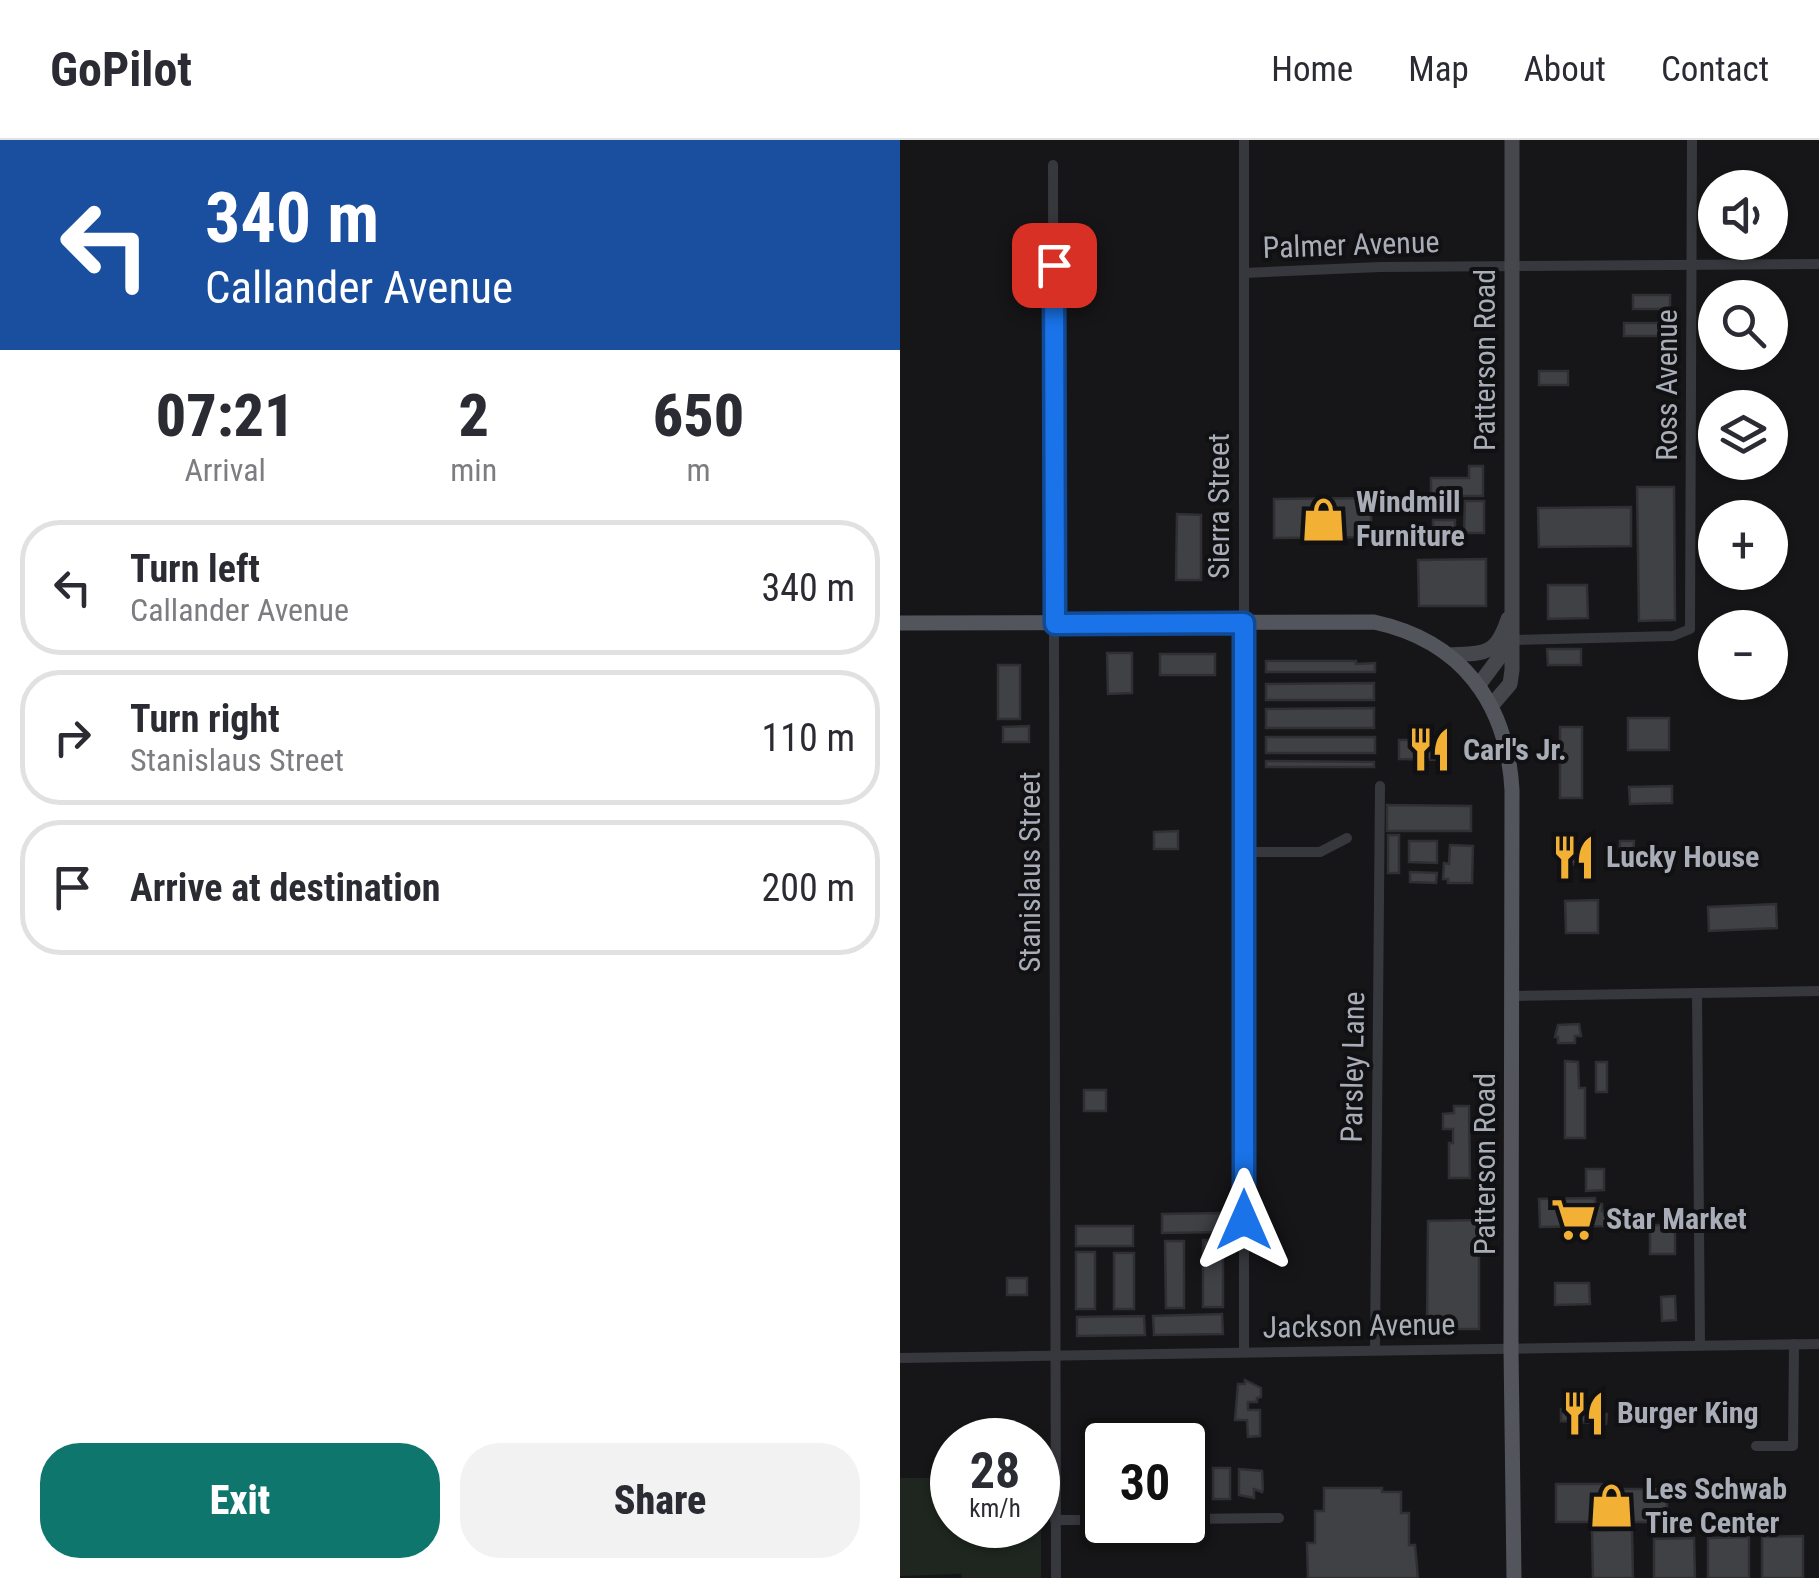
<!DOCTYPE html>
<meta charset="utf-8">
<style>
body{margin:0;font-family:"Roboto Condensed",sans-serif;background:#f2f2f3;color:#2b2b33;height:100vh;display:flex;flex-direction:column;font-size:38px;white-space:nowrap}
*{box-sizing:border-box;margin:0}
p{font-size:32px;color:#7c7c81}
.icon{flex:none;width:55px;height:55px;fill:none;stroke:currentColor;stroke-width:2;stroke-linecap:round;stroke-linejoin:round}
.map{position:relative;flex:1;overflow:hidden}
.sheet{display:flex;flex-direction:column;background:#fff;width:900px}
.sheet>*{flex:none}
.hud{background:#1a4fa0;color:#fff;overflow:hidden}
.fabs{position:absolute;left:798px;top:30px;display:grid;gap:20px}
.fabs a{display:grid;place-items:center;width:90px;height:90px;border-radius:50%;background:#fff;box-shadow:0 2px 8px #0004;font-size:50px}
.speed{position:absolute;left:30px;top:1278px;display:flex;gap:20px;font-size:50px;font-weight:700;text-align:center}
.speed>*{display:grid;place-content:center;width:130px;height:130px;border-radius:50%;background:#fff;box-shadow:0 2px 8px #0004;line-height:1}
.speed small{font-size:25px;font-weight:400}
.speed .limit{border:5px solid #111;border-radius:15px;background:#fff;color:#111}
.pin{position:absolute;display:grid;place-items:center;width:85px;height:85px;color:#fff;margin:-42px;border-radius:20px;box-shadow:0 5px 15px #0006}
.me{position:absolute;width:110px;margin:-55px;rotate:0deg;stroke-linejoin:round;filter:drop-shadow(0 0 8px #0008)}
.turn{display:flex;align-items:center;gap:35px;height:210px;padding:0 40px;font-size:45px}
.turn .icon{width:130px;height:130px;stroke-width:2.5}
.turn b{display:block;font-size:70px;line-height:85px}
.eta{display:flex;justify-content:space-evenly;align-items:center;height:170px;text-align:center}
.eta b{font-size:60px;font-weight:800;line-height:70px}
.action{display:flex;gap:20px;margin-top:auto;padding:20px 40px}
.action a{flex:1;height:115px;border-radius:40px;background:#0f766e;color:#fff;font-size:40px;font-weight:800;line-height:115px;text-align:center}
.action a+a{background:#f2f2f3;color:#2b2b33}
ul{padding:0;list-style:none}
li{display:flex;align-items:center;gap:30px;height:135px;margin:0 20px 15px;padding:0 20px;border:5px solid #e1e1e2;border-radius:40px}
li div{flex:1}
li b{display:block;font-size:38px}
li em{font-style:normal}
header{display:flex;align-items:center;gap:60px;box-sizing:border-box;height:140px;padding:0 50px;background:#fff;border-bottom:2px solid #e1e1e2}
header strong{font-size:48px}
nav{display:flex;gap:55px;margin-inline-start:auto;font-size:35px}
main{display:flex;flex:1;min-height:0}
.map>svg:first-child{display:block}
.green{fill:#1e261f}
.building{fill:#404145;stroke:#303034;stroke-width:2.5}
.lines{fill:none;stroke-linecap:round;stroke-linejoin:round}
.street{stroke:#37383d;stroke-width:10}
.secondary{stroke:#45474d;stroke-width:15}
.primary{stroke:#53555c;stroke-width:15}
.route-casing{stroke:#114b97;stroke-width:25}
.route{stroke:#1a73e8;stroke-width:18}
.labels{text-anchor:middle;stroke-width:8;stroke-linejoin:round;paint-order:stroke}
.street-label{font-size:30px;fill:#a8adb8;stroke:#111113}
.poi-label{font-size:30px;font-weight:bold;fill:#a8adb8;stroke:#111113;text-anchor:start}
</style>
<header>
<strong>GoPilot</strong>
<nav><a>Home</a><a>Map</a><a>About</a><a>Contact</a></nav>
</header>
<main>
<section class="sheet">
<div class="hud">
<div class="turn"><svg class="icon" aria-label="left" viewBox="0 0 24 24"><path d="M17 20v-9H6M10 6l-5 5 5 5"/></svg><div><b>340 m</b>Callander Avenue</div></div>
</div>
<div class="eta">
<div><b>07:21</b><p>Arrival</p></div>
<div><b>2</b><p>min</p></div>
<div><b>650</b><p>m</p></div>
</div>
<ul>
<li><svg class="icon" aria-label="left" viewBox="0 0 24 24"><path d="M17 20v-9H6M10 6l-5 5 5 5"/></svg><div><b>Turn left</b><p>Callander Avenue</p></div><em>340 m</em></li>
<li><svg class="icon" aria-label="right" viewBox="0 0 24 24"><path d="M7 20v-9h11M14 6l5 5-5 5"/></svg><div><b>Turn right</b><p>Stanislaus Street</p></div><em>110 m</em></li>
<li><svg class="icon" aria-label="arrive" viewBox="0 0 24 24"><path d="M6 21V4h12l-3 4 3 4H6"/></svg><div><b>Arrive at destination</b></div><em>200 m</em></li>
</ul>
<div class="action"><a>Exit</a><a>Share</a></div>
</section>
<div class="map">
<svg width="919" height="1438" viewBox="0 0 919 1438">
<rect width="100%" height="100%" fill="#161618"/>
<path class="green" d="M138,1301L141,1305V1438H62L61,1434L0,1436V1338H41V1307H52V1385H138Z"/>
<g class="building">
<rect x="733" y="155" width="37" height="14"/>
<path d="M724,183H768L767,196H724Z"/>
<rect x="639" y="231" width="29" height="14"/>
<path d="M569,326H583V356H531V338H569Z"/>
<path d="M737,347H774L775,480L739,481Z"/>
<path d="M471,358V397L374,398V359Z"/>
<rect x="503" y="359" width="22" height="14"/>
<path d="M565,361H584V393H564Z"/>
<path d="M731,367V406L639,407L638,368Z"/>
<path d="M277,374L301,375V440H276Z"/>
<rect x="533" y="380" width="22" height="16"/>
<path d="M586,419V466H519L518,420Z"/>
<path d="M648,445H687L688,478L648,479Z"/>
<path d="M647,509H681V525H648Z"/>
<path d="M207,513H232V553L208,554Z"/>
<rect x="260" y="514" width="55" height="21"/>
<path d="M366,521H456V524L475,523V532H366Z"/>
<rect x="98" y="525" width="22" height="54"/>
<path d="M474,543V560H366V544Z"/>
<path d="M474,568V588H366V569Z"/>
<rect x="728" y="578" width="41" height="32"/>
<path d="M129,586V602H103V587Z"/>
<rect x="660" y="587" width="22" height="71"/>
<rect x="366" y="597" width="109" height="16"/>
<path d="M499,600H542V620L499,619Z"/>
<path d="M366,621L474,622V627H366Z"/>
<path d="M772,646V663L730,664L729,647Z"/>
<path d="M487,665L571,666V691H487Z"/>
<path d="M278,691V709H254V692Z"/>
<rect x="488" y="695" width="11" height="38"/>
<path d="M509,701H537V723L509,722Z"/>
<path d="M720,701H734L733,726H719Z"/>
<path d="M550,705L573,706L572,743H548V739H543L544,723L549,724Z"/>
<path d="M688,710V724L660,725L659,711Z"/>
<path d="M510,732L537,733L536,743L510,742Z"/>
<path d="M698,760V793H666L665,761Z"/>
<path d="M876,764L877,788L809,791L808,767Z"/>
<path d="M679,884L681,896H675V903H658V897H655L658,885Z"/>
<path d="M665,921L678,922L679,948H685V998H665Z"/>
<rect x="696" y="922" width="11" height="30"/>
<rect x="184" y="950" width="22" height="21"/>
<path d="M554,966H569L570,1038H549V1003H553V989H543V974L554,973Z"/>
<path d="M686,1029H704V1050L686,1051Z"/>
<path d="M695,1058V1064H702V1071H706V1086L640,1087L639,1059Z"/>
<path d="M321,1073V1092L262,1093V1074Z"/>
<path d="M579,1080V1189H527L528,1081Z"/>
<rect x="750" y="1085" width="25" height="29"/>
<rect x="176" y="1086" width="57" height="20"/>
<rect x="303" y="1100" width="20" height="67"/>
<path d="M265,1101H284V1168H266Z"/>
<rect x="176" y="1112" width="19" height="57"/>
<rect x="214" y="1113" width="20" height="56"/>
<rect x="107" y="1138" width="20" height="17"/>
<path d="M655,1143H689L690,1164L655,1165Z"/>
<path d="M775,1156L776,1180L762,1181L761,1157Z"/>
<path d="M322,1174L323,1194L254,1195L253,1176Z"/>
<path d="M244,1176L245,1195L177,1196V1177Z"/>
<path d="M345,1240L361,1248V1257L357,1258V1262H348V1270H360V1296L348,1297L347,1280H335L338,1244H345Z"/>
<path d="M677,1262L699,1266V1274H707L706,1284L661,1281V1269H677Z"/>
<rect x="313" y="1328" width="17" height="31"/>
<path d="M339,1329L362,1331L363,1349L362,1352L354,1349V1358L339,1355Z"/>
<path d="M656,1344H702V1349H767V1382H656Z"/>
<path d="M424,1348H482V1352H501V1373H509V1405H515L518,1438H408L407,1403H415V1371H424Z"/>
<path d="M732,1390L733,1438H693L692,1391Z"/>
<path d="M903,1396V1438H862V1397Z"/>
<path d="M849,1397V1438H808V1398Z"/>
<path d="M794,1398L795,1438H754V1399Z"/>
</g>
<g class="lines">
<g class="street">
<path d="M344,0V1212"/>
<path d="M153,25L156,1438"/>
<path d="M344,133L480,127L919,124"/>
<path d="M612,500L773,496L790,489L792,0"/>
<path d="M344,712H420L447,698"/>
<path d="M797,853L800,1204"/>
<path d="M612,856L919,851"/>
<path d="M475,1210L480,646"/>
<path d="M0,1218L919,1204"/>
<path d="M856,1306H893L894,1204"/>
<path d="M288,1379L379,1378"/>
<path d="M155,1380H202"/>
</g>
<g class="secondary">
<path d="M549,515C585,513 596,516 608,479"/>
<path d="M578,546L610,503"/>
<path d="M592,565L610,544L612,530V0"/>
</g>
<path class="primary" d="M0,483L474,482C562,501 607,563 612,650L611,1208L614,1438"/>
</g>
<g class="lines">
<defs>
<path id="route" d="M154,125L155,484L344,483V1080"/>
</defs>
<use href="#route" class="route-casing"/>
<use href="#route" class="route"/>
</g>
<defs>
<symbol id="shop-bare" viewBox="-9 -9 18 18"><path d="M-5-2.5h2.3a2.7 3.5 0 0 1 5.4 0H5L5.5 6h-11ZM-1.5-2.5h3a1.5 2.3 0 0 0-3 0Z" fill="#f2b134" stroke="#111113" stroke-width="2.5" paint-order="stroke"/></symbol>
<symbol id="restaurant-bare" viewBox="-9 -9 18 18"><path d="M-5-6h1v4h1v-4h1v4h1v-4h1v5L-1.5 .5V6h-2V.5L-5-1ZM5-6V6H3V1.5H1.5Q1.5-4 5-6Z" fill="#f2b134" stroke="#111113" stroke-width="2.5" paint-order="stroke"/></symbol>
<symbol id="supermarket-bare" viewBox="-9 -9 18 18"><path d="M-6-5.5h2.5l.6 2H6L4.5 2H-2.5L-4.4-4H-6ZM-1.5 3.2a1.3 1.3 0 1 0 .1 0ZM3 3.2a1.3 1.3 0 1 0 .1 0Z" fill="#f2b134" stroke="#111113" stroke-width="2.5" paint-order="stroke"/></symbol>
</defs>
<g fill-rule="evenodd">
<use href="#shop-bare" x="392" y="348" width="63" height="63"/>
<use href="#restaurant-bare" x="498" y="578" width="63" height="63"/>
<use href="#restaurant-bare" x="642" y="686" width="63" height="63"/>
<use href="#supermarket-bare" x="642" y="1048" width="63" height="63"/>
<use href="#restaurant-bare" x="652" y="1242" width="63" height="63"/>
<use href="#shop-bare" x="680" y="1334" width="63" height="63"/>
</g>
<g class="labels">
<g class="street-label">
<text transform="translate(451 105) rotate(-2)" y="10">Palmer Avenue</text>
<text transform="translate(585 220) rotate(-90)" y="10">Patterson Road</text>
<text transform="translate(767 245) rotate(-90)" y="10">Ross Avenue</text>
<text transform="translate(319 366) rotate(-90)" y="10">Sierra Street</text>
<text transform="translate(130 732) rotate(-90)" y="10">Stanislaus Street</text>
<text transform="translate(453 927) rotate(-89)" y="10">Parsley Lane</text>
<text transform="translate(585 1024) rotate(-90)" y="10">Patterson Road</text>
<text transform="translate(459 1186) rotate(-1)" y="10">Jackson Avenue</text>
</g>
<g class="poi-label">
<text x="456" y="372">Windmill<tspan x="456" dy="34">Furniture</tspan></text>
<text x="563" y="620">Carl's Jr.</text>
<text x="706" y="727">Lucky House</text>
<text x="706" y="1089">Star Market</text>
<text x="717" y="1283">Burger King</text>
<text x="745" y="1359">Les Schwab<tspan x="745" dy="34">Tire Center</tspan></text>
</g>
</g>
</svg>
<div class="fabs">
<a><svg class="icon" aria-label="sound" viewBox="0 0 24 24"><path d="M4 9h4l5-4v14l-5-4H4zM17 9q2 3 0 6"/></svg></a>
<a><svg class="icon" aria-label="search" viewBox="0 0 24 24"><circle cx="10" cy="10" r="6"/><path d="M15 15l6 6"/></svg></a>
<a><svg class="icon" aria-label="layers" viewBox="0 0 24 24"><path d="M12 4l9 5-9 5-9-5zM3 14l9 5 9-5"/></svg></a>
<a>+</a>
<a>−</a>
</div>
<div class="speed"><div>28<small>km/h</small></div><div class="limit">30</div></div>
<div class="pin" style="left:154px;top:125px;background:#d93025"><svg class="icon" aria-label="arrive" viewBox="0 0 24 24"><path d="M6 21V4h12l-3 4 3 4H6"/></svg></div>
<svg class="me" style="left:344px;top:1080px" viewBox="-20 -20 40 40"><path d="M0-17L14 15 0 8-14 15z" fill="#1a73e8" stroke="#fff" stroke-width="4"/></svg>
</div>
</main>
